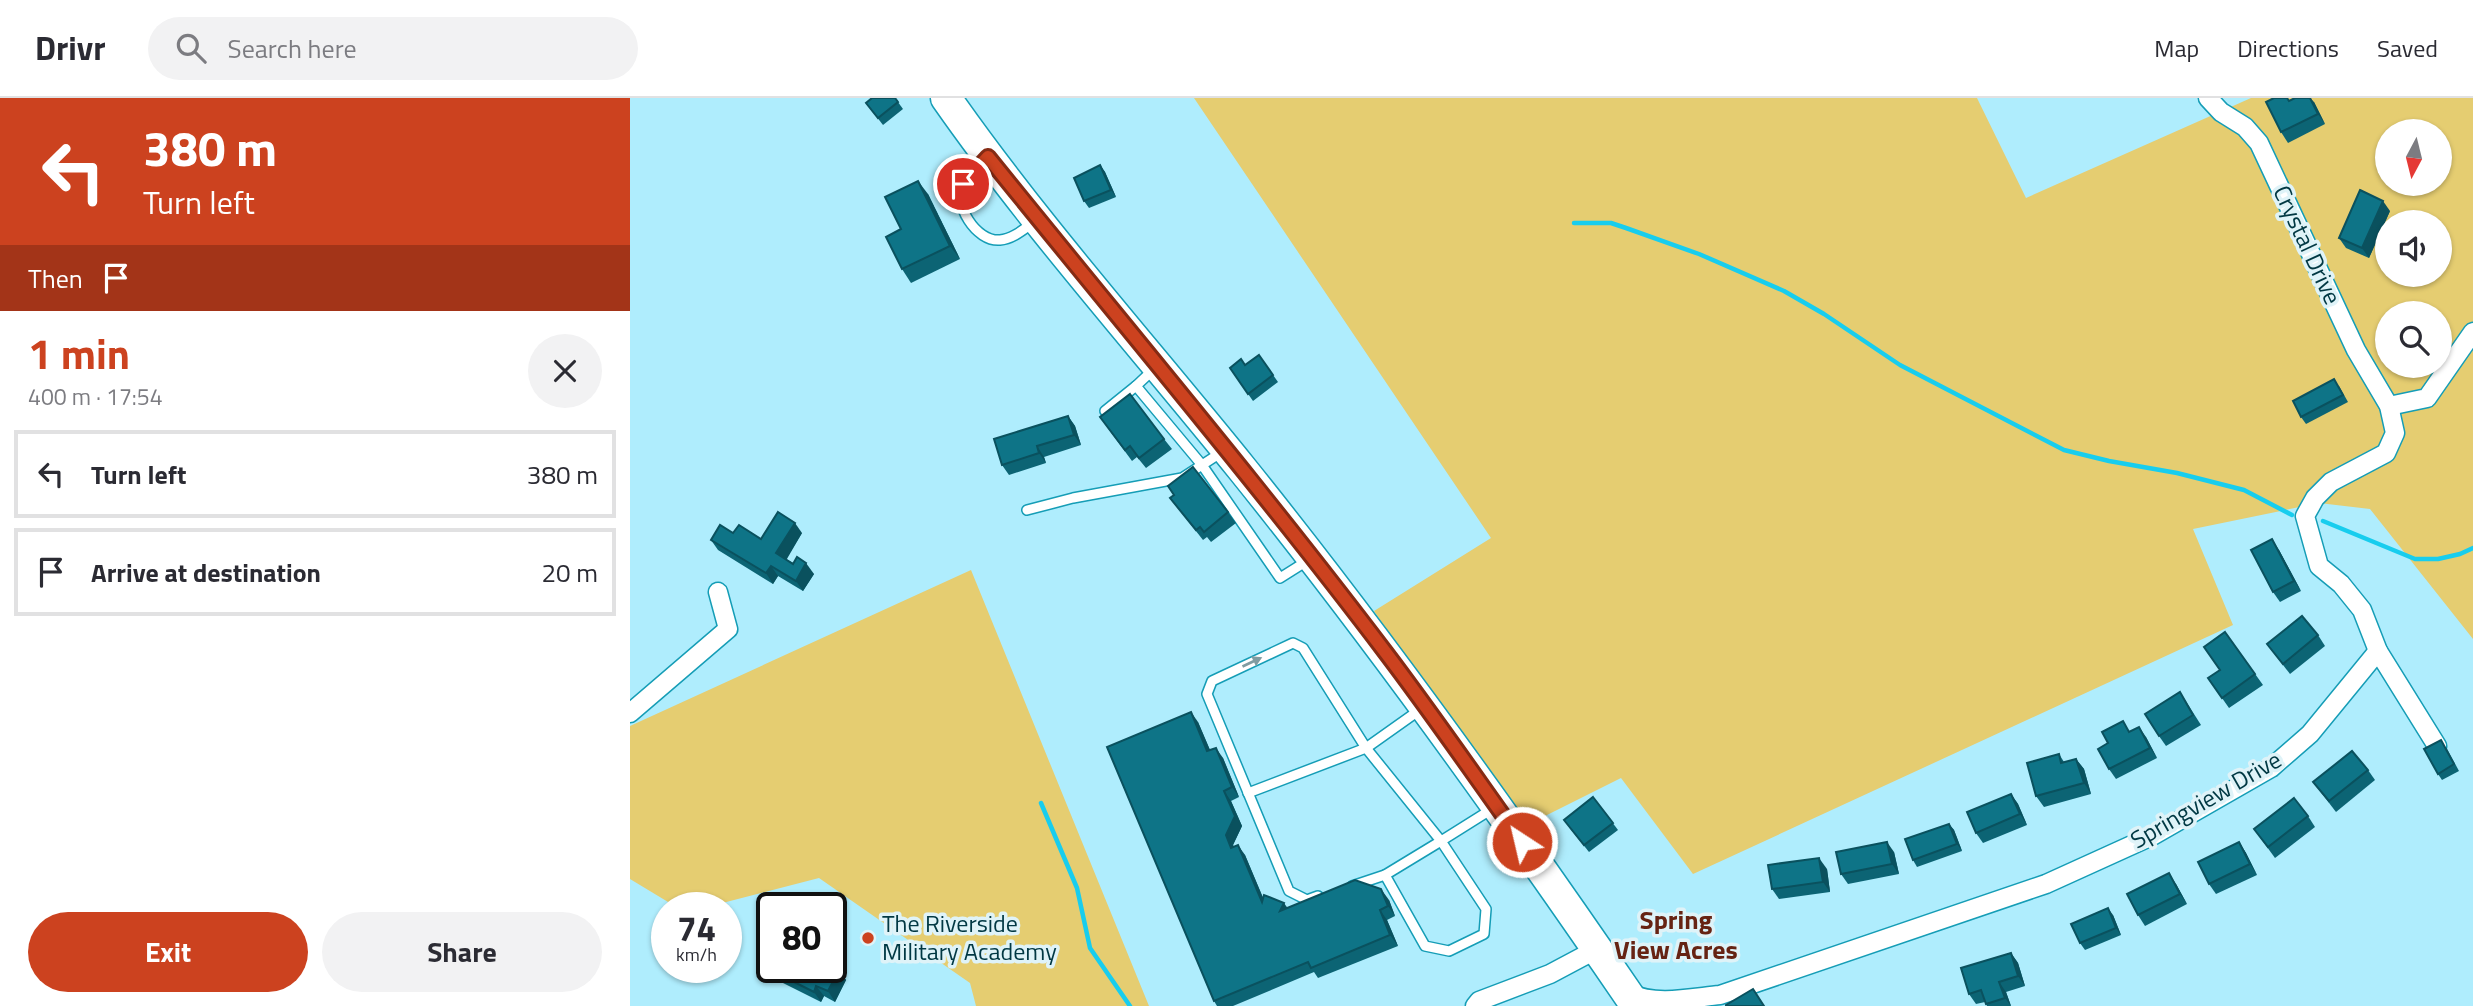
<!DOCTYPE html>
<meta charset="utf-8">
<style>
body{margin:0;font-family:"Titillium Web",sans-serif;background:#f2f2f3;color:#2b2b33;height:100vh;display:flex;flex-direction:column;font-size:26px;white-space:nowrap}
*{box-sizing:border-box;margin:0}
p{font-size:23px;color:#7c7c81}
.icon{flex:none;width:38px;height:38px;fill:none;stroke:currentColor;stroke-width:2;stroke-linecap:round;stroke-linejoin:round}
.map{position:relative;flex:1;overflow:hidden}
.side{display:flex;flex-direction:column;background:#fff;width:630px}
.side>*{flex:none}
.hud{background:#cc421f;color:#fff;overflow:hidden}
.needle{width:46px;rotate:187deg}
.buttons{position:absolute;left:1745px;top:21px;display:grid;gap:14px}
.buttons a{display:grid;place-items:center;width:77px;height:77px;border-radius:50%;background:#fff;box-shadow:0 2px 5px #0004;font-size:35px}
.speed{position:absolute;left:21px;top:794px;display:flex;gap:14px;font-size:35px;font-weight:700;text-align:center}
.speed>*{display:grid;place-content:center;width:91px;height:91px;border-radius:50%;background:#fff;box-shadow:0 2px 5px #0004;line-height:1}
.speed small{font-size:18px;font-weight:400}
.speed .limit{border:4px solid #111;border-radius:10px;background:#fff;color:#111}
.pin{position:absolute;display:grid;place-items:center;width:60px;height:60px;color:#fff;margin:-30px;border:4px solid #fff;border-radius:50%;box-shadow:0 2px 7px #0007}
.me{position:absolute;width:77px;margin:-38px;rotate:325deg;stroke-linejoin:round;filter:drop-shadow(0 0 5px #0008)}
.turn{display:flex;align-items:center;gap:24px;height:147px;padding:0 28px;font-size:32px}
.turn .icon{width:91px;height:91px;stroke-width:2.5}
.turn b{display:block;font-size:49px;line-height:60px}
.then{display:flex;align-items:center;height:66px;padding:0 28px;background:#0003;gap:14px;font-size:26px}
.round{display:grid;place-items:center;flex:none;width:74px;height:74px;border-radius:37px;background:#f2f2f3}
.head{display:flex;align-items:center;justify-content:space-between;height:119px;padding:0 28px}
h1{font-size:42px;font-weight:700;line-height:52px;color:#cc421f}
.cta{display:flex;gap:14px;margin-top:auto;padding:14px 28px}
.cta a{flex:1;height:80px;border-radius:42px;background:#cc421f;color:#fff;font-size:28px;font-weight:700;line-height:80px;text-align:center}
.cta a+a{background:#f2f2f3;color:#2b2b33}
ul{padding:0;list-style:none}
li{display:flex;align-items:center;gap:21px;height:88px;margin:0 14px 10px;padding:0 14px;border:4px solid #e1e1e2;border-radius:0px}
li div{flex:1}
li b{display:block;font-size:26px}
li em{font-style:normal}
header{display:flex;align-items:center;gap:42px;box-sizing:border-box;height:98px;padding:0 35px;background:#fff;border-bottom:2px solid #e1e1e2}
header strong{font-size:33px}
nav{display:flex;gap:38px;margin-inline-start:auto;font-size:24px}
.search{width:490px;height:63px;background:#f2f2f3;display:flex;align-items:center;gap:18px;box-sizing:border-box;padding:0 24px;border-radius:38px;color:#7c7c81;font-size:26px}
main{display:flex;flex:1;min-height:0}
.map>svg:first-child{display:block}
.green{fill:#e5cd71;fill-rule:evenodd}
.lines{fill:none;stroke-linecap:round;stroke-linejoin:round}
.stream{stroke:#18cdee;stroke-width:4.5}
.service-casing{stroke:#159db6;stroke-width:12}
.minor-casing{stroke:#159db6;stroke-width:21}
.trunk-casing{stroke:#159db6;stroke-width:33}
.service{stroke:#fff;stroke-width:9}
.minor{stroke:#fff;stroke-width:18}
.trunk{stroke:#fff;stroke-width:30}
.wall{fill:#0c6474}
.shaded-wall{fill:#0a515e}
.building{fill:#0e7487;stroke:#0a515e;stroke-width:2}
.oneway{fill:#809ca1}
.route-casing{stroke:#852b14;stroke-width:18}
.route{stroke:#cc421f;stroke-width:12}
.poi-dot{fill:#cc421f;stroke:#dff3f8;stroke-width:2.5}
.labels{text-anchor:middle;stroke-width:7;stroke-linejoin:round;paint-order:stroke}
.street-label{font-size:24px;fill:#013843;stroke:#dff3f8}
.poi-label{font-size:24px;fill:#013843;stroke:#dff3f8;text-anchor:start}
.neighbourhood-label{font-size:26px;font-weight:bold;fill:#662313;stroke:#dff3f8}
</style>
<header>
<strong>Drivr</strong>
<div class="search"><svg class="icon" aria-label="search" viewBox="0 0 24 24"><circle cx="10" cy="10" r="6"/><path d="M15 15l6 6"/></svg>Search here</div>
<nav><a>Map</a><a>Directions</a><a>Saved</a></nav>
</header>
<main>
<section class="side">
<div class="hud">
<div class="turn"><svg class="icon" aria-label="left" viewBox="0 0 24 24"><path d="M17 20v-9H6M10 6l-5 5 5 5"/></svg><div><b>380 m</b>Turn left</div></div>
<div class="then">Then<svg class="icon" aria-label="arrive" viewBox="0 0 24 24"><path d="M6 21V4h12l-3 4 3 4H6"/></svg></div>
</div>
<div class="head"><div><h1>1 min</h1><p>400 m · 17:54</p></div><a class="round"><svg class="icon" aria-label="close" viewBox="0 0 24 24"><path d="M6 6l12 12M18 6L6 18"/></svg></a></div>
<ul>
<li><svg class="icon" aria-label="left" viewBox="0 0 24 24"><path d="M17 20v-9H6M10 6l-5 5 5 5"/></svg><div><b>Turn left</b></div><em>380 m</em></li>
<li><svg class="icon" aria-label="arrive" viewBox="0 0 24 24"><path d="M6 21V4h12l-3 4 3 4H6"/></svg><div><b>Arrive at destination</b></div><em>20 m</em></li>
</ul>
<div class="cta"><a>Exit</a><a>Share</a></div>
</section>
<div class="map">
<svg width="1843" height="908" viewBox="0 0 1843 908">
<rect width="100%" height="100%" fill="#afedfd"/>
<g class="green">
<path d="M564,0H1347L1396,100L1621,0H1843V541L1740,411L1689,405L1563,431L1603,527L1063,776L991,680L891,730L744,513L861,440ZM1757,33H1810V86H1757ZM1757,124H1810V177H1757ZM1757,215H1810V268H1757Z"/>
<path d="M341,472L519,908H346L340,885L189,780L73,810H48L0,781V628Z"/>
</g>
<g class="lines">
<g class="stream">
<path d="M944,125H981L996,130L1069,156L1154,193L1194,216L1270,267L1434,352L1479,363L1547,375L1614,392L1662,417"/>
<path d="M1693,423L1785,461H1808L1830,456L1843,450"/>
<path d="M411,705L447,790L460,850L500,908"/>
</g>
<defs>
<g id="service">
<path d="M356,60C349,68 340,76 334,85C322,106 346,144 370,142C383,141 394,131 404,124"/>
<path d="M524,271L506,288L572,367L650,480L677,463"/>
<path d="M475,313L506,288"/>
<path d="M397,412L443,400L552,380L592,354"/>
<path d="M618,695L736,650L811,743L755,777"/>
<path d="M722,788L755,777L795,848L819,853L854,836L856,811L811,743L862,711"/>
<path d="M688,798L677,802L659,793L577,596L582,583L663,545L673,550L736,650L791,611"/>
</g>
<g id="minor">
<path d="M1578,0L1591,14L1615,29L1629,45L1726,252L1759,308L1765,335L1756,355L1701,384L1685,400L1675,418L1689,468L1711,486L1732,512L1748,553L1807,648"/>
<path d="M1759,308L1797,300L1843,234"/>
<path d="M0,615L98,531L88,494"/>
<path d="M999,895C1026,908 1060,900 1090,897L1416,786L1524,737L1641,670L1680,636L1748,553"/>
<path d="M845,908L849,903L920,876L967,851"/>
</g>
<path id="trunk" d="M316,0C407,130 514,249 613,372C752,545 881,725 1006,908"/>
</defs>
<use href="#service" class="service-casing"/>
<use href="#minor" class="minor-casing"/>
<use href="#trunk" class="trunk-casing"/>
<use href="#service" class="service"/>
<use href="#minor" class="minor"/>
<use href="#trunk" class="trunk"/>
</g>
<g class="wall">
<path d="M265,0L273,11L253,27L236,5Z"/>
<path d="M1660,3L1684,4L1695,26L1658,45L1651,34Z"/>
<path d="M470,67L475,74L486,99L459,110L454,103Z"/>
<path d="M298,96L330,161L281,185L272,171L271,131Z"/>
<path d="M1760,113L1739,160L1716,150L1709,140Z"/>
<path d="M629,257L648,284L623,303L600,270L615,267Z"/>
<path d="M1709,288L1718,304L1676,326L1671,319Z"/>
<path d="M438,318L445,328L451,347L414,359L416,365L379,377L372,367Z"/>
<path d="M477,329L534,341L542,351L516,370L507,359L502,363Z"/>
<path d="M540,400L598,414L606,425L581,444L577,439L573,442Z"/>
<path d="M172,435L156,461L184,476L173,493L148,478L143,486L88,452L81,442L131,441Z"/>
<path d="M1649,452L1671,493L1650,504L1643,494Z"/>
<path d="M1595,534L1633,587L1599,610L1578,580L1590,572Z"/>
<path d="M1688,537L1695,548L1660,576L1637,546Z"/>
<path d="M1550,594L1571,627L1536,648L1529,638Z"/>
<path d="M568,624L580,652L593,660L609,699L601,703L612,728L603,747L604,749L615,757L633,800L657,810L759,802L765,818L757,822L768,848L688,880L684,874L603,908H587L584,903Z"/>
<path d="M1500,633L1516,639L1527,660L1486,681L1479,671Z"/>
<path d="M1816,649L1829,673L1812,682L1808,676Z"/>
<path d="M1429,656L1434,664L1446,661L1454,671L1461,696L1414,709L1406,698Z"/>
<path d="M1738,672L1745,682L1706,714L1683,684Z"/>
<path d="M1381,696L1388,706L1397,727L1353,745L1346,735Z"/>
<path d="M963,699L988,732L959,754L939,729Z"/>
<path d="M1678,718L1685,729L1645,760L1624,731Z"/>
<path d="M1319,726L1324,732L1332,753L1287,769L1283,762Z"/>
<path d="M1609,744L1616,755L1627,777L1586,796L1579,786Z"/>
<path d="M1264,754L1269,776L1218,786L1211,776Z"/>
<path d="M1197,771L1200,794L1149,801L1142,791Z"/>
<path d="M1546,786L1557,806L1515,828L1508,817Z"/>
<path d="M1483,817L1491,837L1455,852L1450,845Z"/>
<path d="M132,853L209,872L216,882L205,904L194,898L191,904L141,879L134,869L138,860Z"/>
<path d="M1381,855L1388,865L1395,888L1376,894L1381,908H1357L1355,904L1346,906L1339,896Z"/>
</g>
<g class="shaded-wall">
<path d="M1680,0L1684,4L1695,26L1688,16Z"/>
<path d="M470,67L475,74L486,99L481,92Z"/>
<path d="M288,83L298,96L330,161L320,148Z"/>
<path d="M1753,103L1760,113L1739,160L1732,150Z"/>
<path d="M438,318L445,328L451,347L444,337Z"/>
<path d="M407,348L414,359L416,365L409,355Z"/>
<path d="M165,425L172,435L154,466L146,455Z"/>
<path d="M1642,441L1649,452L1671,493L1664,483Z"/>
<path d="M176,465L184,476L173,493L166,483Z"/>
<path d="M141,468L148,478L143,486L136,475Z"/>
<path d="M561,614L568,624L585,664L577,653Z"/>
<path d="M1509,629L1516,639L1527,660L1520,650Z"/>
<path d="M586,650L593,660L609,699L602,689Z"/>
<path d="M1446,661L1454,671L1461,696L1454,685Z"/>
<path d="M594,693L601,703L612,728L603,747L608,760L601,750L596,737Z"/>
<path d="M1381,696L1388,706L1397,727L1390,716Z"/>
<path d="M1319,726L1324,732L1332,753L1327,746Z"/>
<path d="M1257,744L1264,754L1269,776L1262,766Z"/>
<path d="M1609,744L1616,755L1627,777L1620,766Z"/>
<path d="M608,747L615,757L639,814L632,804Z"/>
<path d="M1189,760L1197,771L1200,794L1193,784Z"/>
<path d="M1539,775L1546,786L1557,806L1550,796Z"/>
<path d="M751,791L759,802L765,818L758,808Z"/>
<path d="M654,805L661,815L650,813Z"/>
<path d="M1478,810L1483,817L1491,837L1486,830Z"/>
<path d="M750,812L757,822L768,848L760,837Z"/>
<path d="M1381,855L1388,865L1395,888L1388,878Z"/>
<path d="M209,872L216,882L205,904L198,893Z"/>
<path d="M1369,884L1376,894L1381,908L1375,900Z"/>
<path d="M186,888L194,898L191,904L184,894Z"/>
</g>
<g class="building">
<path d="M242,0H265L268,4L248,20L236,5Z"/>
<path d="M1644,0H1657L1659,3L1665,0H1680L1688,16L1651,34L1636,4Z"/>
<path d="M470,67L481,92L454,103L444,80Z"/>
<path d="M288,83L320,148L272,171L256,139L271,131L255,99Z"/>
<path d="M1730,92L1753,103L1732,150L1709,140Z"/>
<path d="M629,257L643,277L618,296L600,270L611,261L615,267Z"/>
<path d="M1704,281L1713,297L1671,319L1663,303Z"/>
<path d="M500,296L534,341L509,360L500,348L495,352L470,319Z"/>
<path d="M438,318L444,337L407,348L409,355L372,367L364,341Z"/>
<path d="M563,369L598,414L574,434L570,429L566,432L540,400L544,397L538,388Z"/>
<path d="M148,414L165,425L146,455L163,466L167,459L176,465L166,483L141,468L136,475L81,442L90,427L103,435L109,427L131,441Z"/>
<path d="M1642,441L1664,483L1643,494L1621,452Z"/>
<path d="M1672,518L1688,537L1653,566L1637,546Z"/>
<path d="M1595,534L1625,576L1592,600L1578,580L1590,572L1574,549Z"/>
<path d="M1550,594L1563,617L1529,638L1515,616Z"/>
<path d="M561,614L577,653L586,650L602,689L594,693L605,718L596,737L601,750L608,747L632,804L634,797L654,805L650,813L725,782L751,791L758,808L750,812L760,837L681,870L678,864L584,903L477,649Z"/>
<path d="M1493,623L1499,634L1509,629L1520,650L1479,671L1468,651L1478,645L1472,634Z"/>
<path d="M1811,642L1824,666L1808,676L1794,651Z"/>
<path d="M1722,653L1738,672L1699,703L1683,684Z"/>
<path d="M1429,656L1431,665L1446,661L1454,685L1406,698L1397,665Z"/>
<path d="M1381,696L1390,716L1346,735L1337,714Z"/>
<path d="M963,699L983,725L954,747L934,722Z"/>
<path d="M1664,700L1678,718L1638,749L1624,731Z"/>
<path d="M1319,726L1327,746L1283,762L1275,741Z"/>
<path d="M1257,744L1262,766L1211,776L1206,754Z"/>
<path d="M1609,744L1620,766L1579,786L1568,764Z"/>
<path d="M1189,760L1193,784L1142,791L1138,767Z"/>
<path d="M1539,775L1550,796L1508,817L1497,796Z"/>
<path d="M1478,810L1486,830L1450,845L1441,826Z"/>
<path d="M140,838L142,839V870H201V868L209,872L198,893L186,888L184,894L134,869L140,857L132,853Z"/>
<path d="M1381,855L1388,878L1369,884L1375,900L1356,906L1351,892L1339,896L1331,870Z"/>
<path d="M1123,891L1134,908H1096V907Z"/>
</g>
<defs><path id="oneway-solid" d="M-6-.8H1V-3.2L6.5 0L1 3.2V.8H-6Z" transform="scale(1.75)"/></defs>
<use class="oneway" href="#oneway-solid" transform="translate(622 564) rotate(-25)"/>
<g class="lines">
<defs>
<path id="route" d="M333,86L358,59C491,224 628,386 756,555C803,617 847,681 892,744"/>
</defs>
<use href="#route" class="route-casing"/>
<use href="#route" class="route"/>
</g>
<circle class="poi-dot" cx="238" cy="840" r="7"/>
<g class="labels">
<g class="street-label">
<text transform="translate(1677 147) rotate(65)" y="8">Crystal Drive</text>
<text transform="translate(1576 702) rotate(-30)" y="8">Springview Drive</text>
</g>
<g class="poi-label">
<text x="252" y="834">The Riverside<tspan x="252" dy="28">Military Academy</tspan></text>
</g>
<g class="neighbourhood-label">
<text x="1046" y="831">Spring<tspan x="1046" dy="30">View Acres</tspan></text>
</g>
</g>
</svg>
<div class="buttons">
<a><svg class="needle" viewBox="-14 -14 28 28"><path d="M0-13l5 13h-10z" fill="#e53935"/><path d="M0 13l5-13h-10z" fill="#7c7c81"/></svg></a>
<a><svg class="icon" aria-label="sound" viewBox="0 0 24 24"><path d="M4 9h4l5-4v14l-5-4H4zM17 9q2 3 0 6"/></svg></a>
<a><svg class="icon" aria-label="search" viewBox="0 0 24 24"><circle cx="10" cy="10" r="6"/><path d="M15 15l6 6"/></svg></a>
</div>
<div class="speed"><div>74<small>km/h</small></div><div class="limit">80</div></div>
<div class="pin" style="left:333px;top:86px;background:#d93025"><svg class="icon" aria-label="arrive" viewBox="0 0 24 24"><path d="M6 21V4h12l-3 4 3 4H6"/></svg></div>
<svg class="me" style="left:892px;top:744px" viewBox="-20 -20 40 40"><circle r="17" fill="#cc421f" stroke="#fff" stroke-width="3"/><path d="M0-11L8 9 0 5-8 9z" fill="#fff"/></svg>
</div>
</main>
